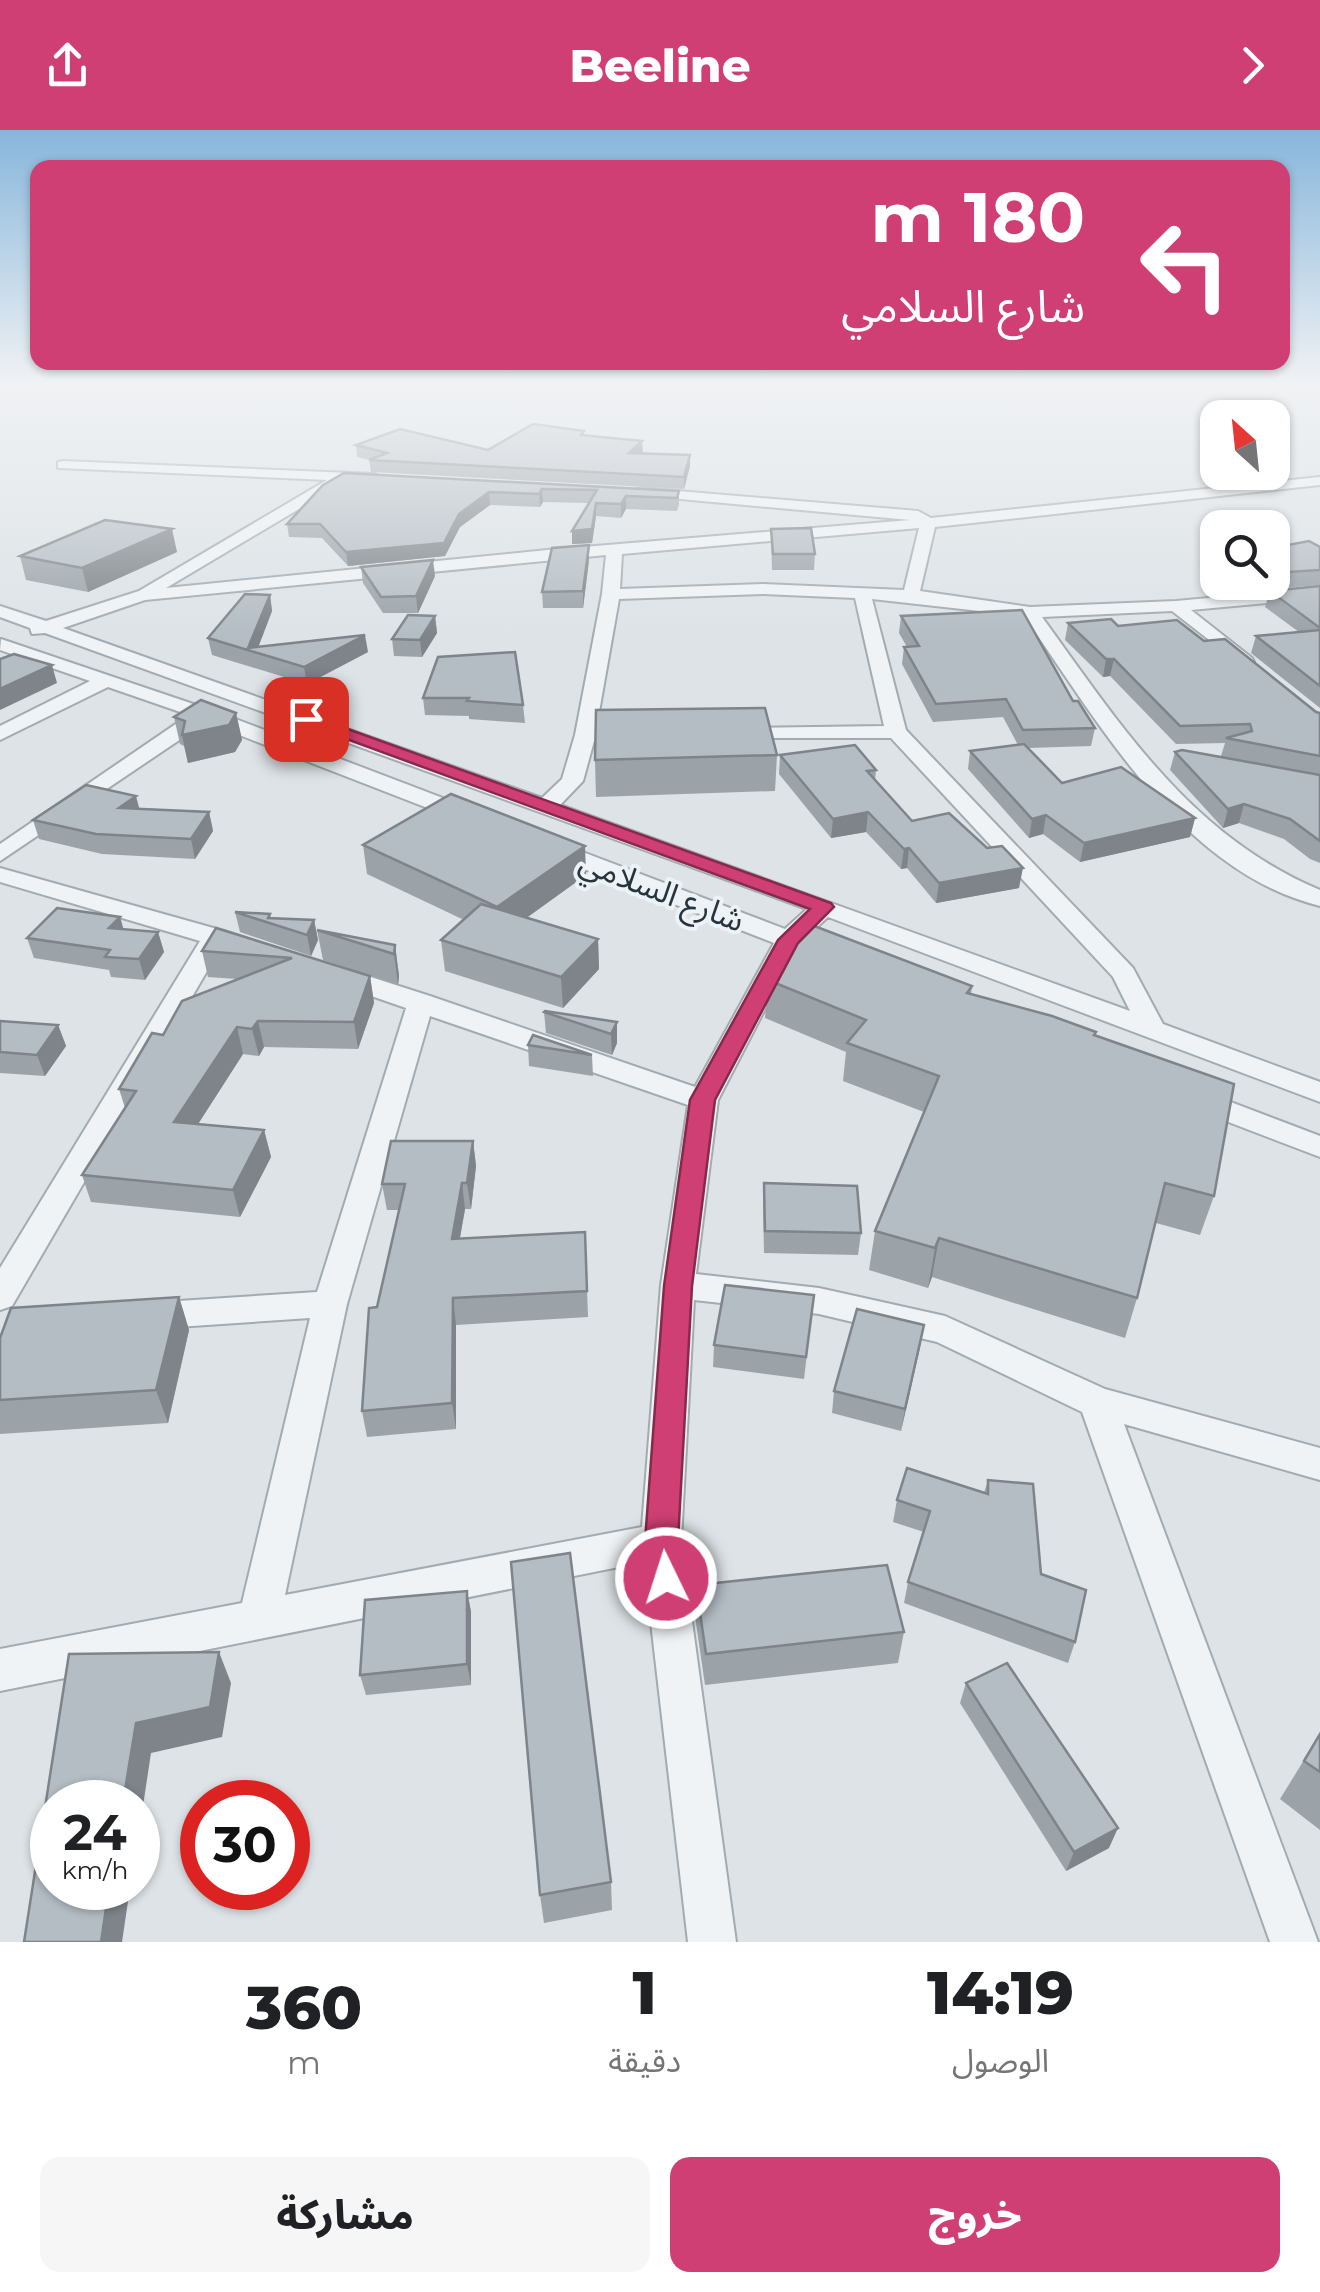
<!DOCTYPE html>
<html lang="ar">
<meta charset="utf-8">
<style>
body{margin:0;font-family:Montserrat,"Noto Sans Arabic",sans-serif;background:#f6f6f6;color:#202124;direction:rtl;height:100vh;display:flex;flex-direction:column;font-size:38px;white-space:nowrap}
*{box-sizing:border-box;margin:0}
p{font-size:32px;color:#757577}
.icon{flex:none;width:55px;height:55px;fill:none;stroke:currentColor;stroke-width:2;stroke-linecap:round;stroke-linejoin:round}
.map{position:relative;height:1812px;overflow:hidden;direction:ltr}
.drawer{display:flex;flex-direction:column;background:#fff;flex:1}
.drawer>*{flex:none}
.top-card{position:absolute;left:30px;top:30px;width:1260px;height:210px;border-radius:20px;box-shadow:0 2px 8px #0004;direction:rtl;background:#cf3f73;color:#fff;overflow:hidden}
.needle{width:65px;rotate:333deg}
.fabs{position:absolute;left:1200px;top:270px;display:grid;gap:20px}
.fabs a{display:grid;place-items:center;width:90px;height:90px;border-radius:20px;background:#fff;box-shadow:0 2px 8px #0004;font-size:50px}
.speed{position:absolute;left:30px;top:1650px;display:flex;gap:20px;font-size:50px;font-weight:700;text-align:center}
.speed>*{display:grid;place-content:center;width:130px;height:130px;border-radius:50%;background:#fff;box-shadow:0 2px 8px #0004;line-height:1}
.speed small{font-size:25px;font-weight:400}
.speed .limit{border:15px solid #d22;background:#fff;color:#111}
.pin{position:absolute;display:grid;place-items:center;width:85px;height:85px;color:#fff;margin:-42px;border-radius:20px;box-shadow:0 5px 15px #0006}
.me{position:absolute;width:110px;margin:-55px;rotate:356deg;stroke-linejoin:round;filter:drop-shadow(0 0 8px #0008)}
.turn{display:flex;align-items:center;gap:35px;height:210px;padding:0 40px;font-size:45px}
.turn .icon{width:130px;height:130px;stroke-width:2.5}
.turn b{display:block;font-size:70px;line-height:85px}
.eta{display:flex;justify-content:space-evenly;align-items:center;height:170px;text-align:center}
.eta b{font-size:60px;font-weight:800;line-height:70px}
.action{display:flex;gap:20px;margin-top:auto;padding:20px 40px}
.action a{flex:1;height:115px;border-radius:20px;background:#cf3f73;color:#fff;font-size:40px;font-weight:800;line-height:115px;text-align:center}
.action a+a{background:#f6f6f6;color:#202124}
header{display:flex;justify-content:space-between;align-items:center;height:130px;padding:0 40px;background:#cf3f73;color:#fff;font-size:45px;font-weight:800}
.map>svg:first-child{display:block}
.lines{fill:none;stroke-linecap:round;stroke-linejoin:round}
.street-casing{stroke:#a2abb1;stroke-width:4}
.street{fill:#f0f3f5;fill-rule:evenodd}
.wall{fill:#9ba3a9}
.shaded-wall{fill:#7e8489}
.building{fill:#b4bdc4;stroke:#7e8489;stroke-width:2.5}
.route{fill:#cf3f73;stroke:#87294b;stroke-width:2.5}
.labels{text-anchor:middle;stroke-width:8;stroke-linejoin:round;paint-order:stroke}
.street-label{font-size:32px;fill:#26343e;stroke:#ecf2f5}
</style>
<header><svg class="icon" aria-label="forward" viewBox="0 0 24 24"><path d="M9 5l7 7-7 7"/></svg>Beeline<svg class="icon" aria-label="share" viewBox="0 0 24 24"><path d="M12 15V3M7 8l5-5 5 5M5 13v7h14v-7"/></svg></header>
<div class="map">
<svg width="1320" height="1812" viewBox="0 0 1320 1812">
<rect width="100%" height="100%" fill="#dde3e7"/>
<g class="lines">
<defs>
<g id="street">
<path d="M63,331L375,344L382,348L375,352L346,351L166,458L547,420L910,390L637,365V359L642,358L918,381L931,388L1320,347V355L935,397L920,461L1030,477L1176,471L1320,458V468L1191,480L1252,528L1254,532L1245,538L1172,481L1042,487C1121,596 1191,706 1320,760V776C1182,742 1100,594 1024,486L872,469L906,600L1133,838L1163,894L1320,952V972L828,787L806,807L833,818L837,823L824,831L795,821L718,970L696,1144L819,1158L945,1186L1105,1259L1320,1318V1350L1124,1294L1318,1812H1270L1082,1282L937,1212L819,1184L694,1170L681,1411L736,1812H688L644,1432L0,1561V1519L242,1473L310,1188L147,1199L135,1195L130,1186L135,1177L147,1173L317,1162L406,878L331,852L327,846L331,840H349L430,866L695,957L774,813L543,723L539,718L551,711L559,713L785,799L807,779L45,503L32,504L30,498L0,487V476L46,491L139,461L327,350L58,338V332ZM919,398L904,460L763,454L620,459L622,424ZM606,425L602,464L575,605L562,649L542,668L63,498L145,470ZM763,464L855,468L884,596L737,598L727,604L730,608H891L1113,847L1130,881L560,675L583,651L594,611H629L639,605L629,599H596L619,469ZM430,886L688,975L661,1155L642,1397L285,1465L347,1174Z"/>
<path d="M1,509L202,577H215L217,582L477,681L480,686L469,693L461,691L206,592L0,731V714L189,585L108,557L0,610V596L90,551L0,520Z"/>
<path d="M0,738L224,801L255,811L259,816L246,824L221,817L12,1176L0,1180V1138L200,811L0,752Z"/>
<path d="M1194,958L1320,1006V1027L1184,975L1180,968L1184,961Z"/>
</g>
</defs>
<use href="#street" class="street-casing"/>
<use href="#street" class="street"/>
</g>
<g class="wall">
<path d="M585,305L690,336L684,359L371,342L369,330L357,327L356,315L488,320Z"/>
<path d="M323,355L679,361V374L677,381L626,379L621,388L596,386L592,413L572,414V401L589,373L543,372L540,377L490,375L460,397L445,426L348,436L322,408L289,407L287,394Z"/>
<path d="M771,399L815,424L814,440H772Z"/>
<path d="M589,415V430L583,478H543L542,462Z"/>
<path d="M1320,417V455L1245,461L1234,452H1272V418Z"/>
<path d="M177,422L88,462L26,450L20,426Z"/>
<path d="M361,437L435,446L418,483H383L363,453Z"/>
<path d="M1320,456V578L1251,523L1256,506L1299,502L1265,477L1270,461Z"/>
<path d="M270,465L272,481L258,517L368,522L307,554L212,525L208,508Z"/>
<path d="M435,486L437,503L422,527L394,526L392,509Z"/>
<path d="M901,486L1073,571L1095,598L1091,616L1028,618L1062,653L1195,688L1190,707L1080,732L1043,704L1029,708L968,639L970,621L1018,615L1003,587L933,592L902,534L904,517H907L899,503Z"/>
<path d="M1068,493L1118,496L1204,511L1320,583V733L1310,729L1284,709L1239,693L1223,698L1170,640L1175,622L1221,626L1225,613L1176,614L1110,546L1103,547L1065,510Z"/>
<path d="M438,527L523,575L525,593L469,589V586L425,585L423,568Z"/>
<path d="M236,583L242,610L235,622L188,633L184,616L180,614L174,587Z"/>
<path d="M777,625L775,661L596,667L595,630Z"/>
<path d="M780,625L876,640L875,650L912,691L1019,758L936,773L907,738L901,739L866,702L831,708L779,644Z"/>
<path d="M139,678L209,682L213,701L195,729L102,724L39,709L33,690Z"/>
<path d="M363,715L586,745L526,788L598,809L599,839L563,878L445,841L441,810L464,790L367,744Z"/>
<path d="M235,782L270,784L271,788L314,790L318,810L311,826L240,802Z"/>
<path d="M120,787L123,799L158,802L164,822L145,850L111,847L109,840L34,828L27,808Z"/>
<path d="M216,798L370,846L374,873L358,919L264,917L259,926L243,924L198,994L264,1000L271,1027L240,1087L91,1072L82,1045L125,978L119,959L163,905L237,849L208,847L202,821Z"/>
<path d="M317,800L395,815L399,846L398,855L323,830Z"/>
<path d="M768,850L972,856L971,864L1095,905L1214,1066L1200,1105L1156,1093L1137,1168L1125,1208L932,1147L928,1158L869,1140L875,1101L924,982L843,951L846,922L765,888Z"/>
<path d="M544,882L617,892V913L612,925L546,903Z"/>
<path d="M0,891L58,895L66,916L45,946L0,943Z"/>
<path d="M528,915L592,925L593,946L529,936Z"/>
<path d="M473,1011L476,1036L471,1079H465L460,1108L585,1102L588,1187L456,1195V1299L367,1307L362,1281L377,1177L399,1080H387L382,1054Z"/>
<path d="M764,1053L861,1103L858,1125L764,1123L763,1075Z"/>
<path d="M814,1165L804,1249L713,1237L714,1215Z"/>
<path d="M179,1167L189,1200L168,1293L0,1304V1208Z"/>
<path d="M920,1217L901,1301L832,1283L834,1261Z"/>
<path d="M988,1350L1041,1444L1075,1512L1068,1533L904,1473L908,1452L924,1402L893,1392L897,1370L984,1363Z"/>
<path d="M696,1455L904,1502L898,1533L705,1555L695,1486Z"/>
<path d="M467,1461L471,1482V1555L366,1565L360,1545Z"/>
<path d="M966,1553L1109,1718L1066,1741L960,1573Z"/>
<path d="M1320,1604V1700L1280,1669Z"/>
<path d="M611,1752L612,1780L544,1793L540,1765Z"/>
</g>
<g class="shaded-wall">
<path d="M642,311L643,323H629Z"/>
<path d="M690,325V336L684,359V347Z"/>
<path d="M542,359L543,372L540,377L539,364Z"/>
<path d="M489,362L490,375L460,397L445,426L348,436L346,422L459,384Z"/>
<path d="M626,366V379L621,388V374Z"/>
<path d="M596,373V386L592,413L572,414V401Z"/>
<path d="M172,399L177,422L88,462L82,438Z"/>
<path d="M589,415V430L583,478V461Z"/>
<path d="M433,430L435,446L418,483L416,466Z"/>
<path d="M270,465L272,481L256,523L248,518Z"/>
<path d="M435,486L437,503L422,527L420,510Z"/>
<path d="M365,505L368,522L307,554L304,537Z"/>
<path d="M1106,529H1114L1110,546L1103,547Z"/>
<path d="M52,535L57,553L0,580V559Z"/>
<path d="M236,583L242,610L235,622L188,633L182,605Z"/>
<path d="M136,666L141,685L119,678Z"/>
<path d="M1244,674L1239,693L1223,698L1228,679Z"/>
<path d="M209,682L213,701L195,729L191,709Z"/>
<path d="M868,682L866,702L831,708L833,689Z"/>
<path d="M1046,685L1043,704L1029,708L1032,689Z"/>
<path d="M1195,688L1190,707L1080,732L1084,713Z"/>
<path d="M585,716L586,745L500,807L497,777Z"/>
<path d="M909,718L907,738L901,739L904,719Z"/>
<path d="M1023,738L1019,758L936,773L939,753Z"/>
<path d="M120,787L126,808L109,798Z"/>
<path d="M314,790L318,810L311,826L307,805Z"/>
<path d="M158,802L164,822L145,850L139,829Z"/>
<path d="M598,809L599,839L563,878L561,847Z"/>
<path d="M395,815L399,846L398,855L394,824Z"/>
<path d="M370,846L374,873L358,919L354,892Z"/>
<path d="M258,891L264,917L259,926L252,899Z"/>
<path d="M617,892V913L612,925L611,904Z"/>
<path d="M58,895L66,916L45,946L37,925Z"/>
<path d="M237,897L243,924L182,1019L174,992Z"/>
<path d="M264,1000L271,1027L240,1087L233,1060Z"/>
<path d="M473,1011L476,1036L471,1079L467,1053Z"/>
<path d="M462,1053L465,1079L455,1135L452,1109Z"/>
<path d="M939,1108L932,1147L928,1158L935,1118Z"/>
<path d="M179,1167L189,1200L168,1293L156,1260Z"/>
<path d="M453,1168L456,1195V1299L452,1273Z"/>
<path d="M924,1195L920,1217L901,1301L905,1279Z"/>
<path d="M467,1461L471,1482V1555L467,1534Z"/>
<path d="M219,1522L231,1553L222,1607L151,1623L138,1709V1672H123L136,1593Z"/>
<path d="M1118,1698L1109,1718L1066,1741L1074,1722Z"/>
<path d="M109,1758H130L122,1812H101Z"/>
</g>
<g class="building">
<path d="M533,294L584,301L581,305L642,311L629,323L690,325L684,347L369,330L387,323L356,315L400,299L488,320Z"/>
<path d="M344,343L679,361L677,368L626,366L621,374L596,373L592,399L572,401L597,360L542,359L539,364L489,362L459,384L444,413L346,422L320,394H287L323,355Z"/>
<path d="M105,390L172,399L82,438L20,426Z"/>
<path d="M811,398L815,424H773L771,399Z"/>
<path d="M1309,411L1320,417V440L1272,443V418Z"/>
<path d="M589,415L583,461L542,462L552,418Z"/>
<path d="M433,430L416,466L381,467L361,437Z"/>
<path d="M1320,456V498L1270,461Z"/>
<path d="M245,464L270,465L248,518L365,505L304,537L208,508Z"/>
<path d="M1022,480L1073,571H1078L1095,598L1023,600L1006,569L936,574L904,517L919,516L901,486Z"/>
<path d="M408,485L435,486L420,510L392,509Z"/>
<path d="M1111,489L1118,496L1177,490L1204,511L1225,509L1316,582L1320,583V626L1226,608L1252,601L1250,594L1180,596L1114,529H1106L1068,493Z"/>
<path d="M1320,500V556L1256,506Z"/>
<path d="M515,522L523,575L467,571L469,568H423L438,527Z"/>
<path d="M14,524L52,535L0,559V529Z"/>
<path d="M201,570L236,583L229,595L182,605L185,591L174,587Z"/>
<path d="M765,578L777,625L595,630L596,580Z"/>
<path d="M1024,614L1062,653L1121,637L1195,688L1084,713L1046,685L1032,689L970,621Z"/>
<path d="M855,615L876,640L867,641L912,691L949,683L987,718L1002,716L1023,738L939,753L909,718L904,719L868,682L833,689L780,625Z"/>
<path d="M1182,620L1320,645V711L1290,689L1244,674L1228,679L1175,622Z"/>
<path d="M86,655L136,666L119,678L209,682L191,709L96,704L33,690Z"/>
<path d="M451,664L585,716L497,777L363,715Z"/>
<path d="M481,774L598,809L561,847L441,810Z"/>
<path d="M57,778L120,787L109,798L158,802L139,829L105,827L110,820L27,808Z"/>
<path d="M235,782L270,784L268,788L314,790L307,805Z"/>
<path d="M809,794L972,856L967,863L1052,886L1096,902L1094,905L1234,954L1214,1066L1165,1053L1137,1168L939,1108L935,1118L875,1101L939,946L847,913L866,890L768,850L787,814Z"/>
<path d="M216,798L370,846L354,892L258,891L252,899L237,897L174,992L264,1000L233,1060L82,1045L136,961L119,959L152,903L163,905L182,871L292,828L202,821Z"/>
<path d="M317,800L395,815L394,824Z"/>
<path d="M545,881L617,892L611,904L544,882Z"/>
<path d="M0,891L58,895L37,925L0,922Z"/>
<path d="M533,905L592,925L528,915Z"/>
<path d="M391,1011H473L467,1053H462L452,1109L585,1102L587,1161L453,1168L452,1273L362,1281L369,1178L377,1177L405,1054H382Z"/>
<path d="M764,1053L857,1056L861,1103L765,1101Z"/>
<path d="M725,1155L814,1165L806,1227L714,1215Z"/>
<path d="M179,1167L156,1260L0,1270V1208L11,1178Z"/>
<path d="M857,1179L924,1195L905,1279L834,1261Z"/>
<path d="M907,1338L988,1364V1350L1033,1354L1041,1444L1086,1460L1075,1512L908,1452L930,1381L897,1370Z"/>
<path d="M570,1423L611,1752L540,1765L511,1432Z"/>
<path d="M887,1435L904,1502L706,1524L696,1455Z"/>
<path d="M467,1461V1534L360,1545L365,1470Z"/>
<path d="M219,1522L210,1577L136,1593L123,1672H52V1758H109L101,1812H24L69,1524Z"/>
<path d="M1007,1533L1118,1698L1074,1722L966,1553Z"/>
<path d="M1320,1604V1642L1304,1631Z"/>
</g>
<linearGradient id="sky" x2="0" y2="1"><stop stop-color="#87b6db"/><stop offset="0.5" stop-color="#f0f2f4"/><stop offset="1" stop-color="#f0f2f4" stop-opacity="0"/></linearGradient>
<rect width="1320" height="506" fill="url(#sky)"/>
<path class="route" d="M306,584L831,773L834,777L798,813L715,970L692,1156L678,1411L683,1448L678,1459L666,1463L654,1459L645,1411L664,1156L690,970L778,810L810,779L300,592L298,589Z"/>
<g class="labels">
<g class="street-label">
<text transform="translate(662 761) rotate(21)" y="11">شارع السلامي</text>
</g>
</g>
</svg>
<div class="fabs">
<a><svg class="needle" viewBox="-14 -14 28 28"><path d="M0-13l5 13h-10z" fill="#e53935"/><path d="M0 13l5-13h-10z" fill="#757577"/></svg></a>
<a><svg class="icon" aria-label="search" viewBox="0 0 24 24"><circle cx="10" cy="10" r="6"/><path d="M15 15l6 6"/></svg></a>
</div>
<div class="speed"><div>24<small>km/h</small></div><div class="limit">30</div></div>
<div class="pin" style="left:306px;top:589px;background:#d93025"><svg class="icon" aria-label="arrive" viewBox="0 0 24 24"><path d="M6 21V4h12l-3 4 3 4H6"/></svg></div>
<svg class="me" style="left:666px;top:1448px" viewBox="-20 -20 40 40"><circle r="17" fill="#cf3f73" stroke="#fff" stroke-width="3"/><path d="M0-11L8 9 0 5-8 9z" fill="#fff"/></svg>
<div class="top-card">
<div class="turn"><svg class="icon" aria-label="left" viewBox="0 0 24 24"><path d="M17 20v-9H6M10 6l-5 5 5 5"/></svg><div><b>180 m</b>شارع السلامي</div></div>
</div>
</div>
<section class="drawer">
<div class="eta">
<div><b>14:19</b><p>الوصول</p></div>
<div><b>1</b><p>دقيقة</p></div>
<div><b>360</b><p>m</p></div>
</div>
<div class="action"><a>خروج</a><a>مشاركة</a></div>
</section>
